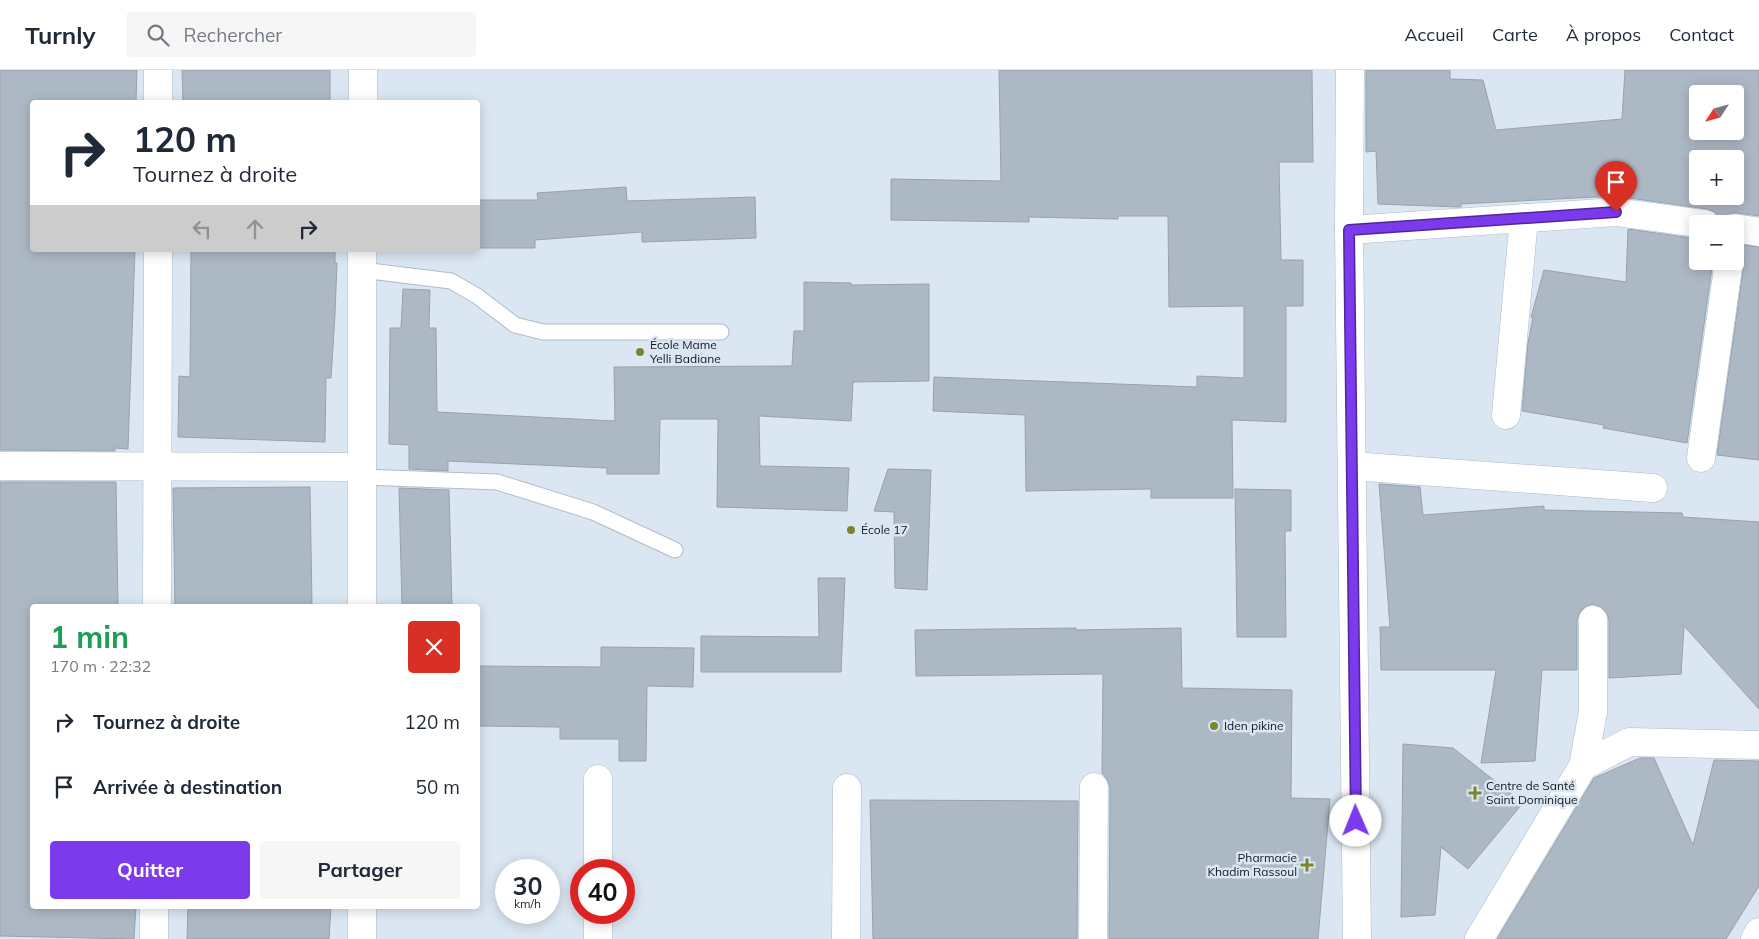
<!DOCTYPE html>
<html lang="fr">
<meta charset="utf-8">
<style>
body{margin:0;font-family:Mulish,sans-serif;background:#f6f6f7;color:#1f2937;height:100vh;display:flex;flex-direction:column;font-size:19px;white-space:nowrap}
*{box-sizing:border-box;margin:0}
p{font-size:16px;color:#747a83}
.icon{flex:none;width:28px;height:28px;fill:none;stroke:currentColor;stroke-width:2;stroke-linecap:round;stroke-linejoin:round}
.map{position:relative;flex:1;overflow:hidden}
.details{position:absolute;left:30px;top:534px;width:450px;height:305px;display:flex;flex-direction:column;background:#fff;border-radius:5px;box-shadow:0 2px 12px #0003}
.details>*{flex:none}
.top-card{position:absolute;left:30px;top:30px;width:450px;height:152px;border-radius:5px;box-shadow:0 2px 12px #0003;background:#fff;color:#1f2937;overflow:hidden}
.needle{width:32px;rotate:234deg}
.fabs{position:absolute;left:1689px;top:15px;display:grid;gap:10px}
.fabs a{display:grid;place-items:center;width:55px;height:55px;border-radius:5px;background:#fff;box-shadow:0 2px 12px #0003;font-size:25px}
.speed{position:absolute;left:495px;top:789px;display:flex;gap:10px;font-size:25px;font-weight:700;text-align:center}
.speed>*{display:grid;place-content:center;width:65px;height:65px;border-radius:50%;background:#fff;box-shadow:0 2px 12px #0003;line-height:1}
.speed small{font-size:12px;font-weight:400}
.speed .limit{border:8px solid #d22;background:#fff;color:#111}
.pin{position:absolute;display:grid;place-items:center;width:42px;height:42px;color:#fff;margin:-51px -21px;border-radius:50% 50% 50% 0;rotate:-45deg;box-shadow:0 0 5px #0007}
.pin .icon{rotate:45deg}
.me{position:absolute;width:55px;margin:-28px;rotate:359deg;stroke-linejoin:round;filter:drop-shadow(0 0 4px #0008)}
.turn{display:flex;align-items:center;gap:18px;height:105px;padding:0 20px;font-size:22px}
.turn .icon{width:65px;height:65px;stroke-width:2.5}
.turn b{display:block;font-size:35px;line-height:42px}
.lanes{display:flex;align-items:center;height:48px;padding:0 20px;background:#0003;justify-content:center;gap:25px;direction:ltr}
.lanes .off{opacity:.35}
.round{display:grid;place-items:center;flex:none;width:52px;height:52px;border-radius:5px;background:#f6f6f7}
.head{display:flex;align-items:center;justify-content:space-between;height:85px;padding:0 20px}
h1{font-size:30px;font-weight:700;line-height:38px;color:#1e9e55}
.action{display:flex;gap:10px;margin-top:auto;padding:10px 20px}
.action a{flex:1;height:58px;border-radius:5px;background:#7c3aed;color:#fff;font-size:20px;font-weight:700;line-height:58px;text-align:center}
.action a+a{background:#f6f6f7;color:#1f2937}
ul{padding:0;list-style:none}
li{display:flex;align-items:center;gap:15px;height:65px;padding:0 20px}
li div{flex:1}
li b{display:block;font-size:19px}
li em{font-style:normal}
header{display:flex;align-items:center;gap:30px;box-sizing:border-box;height:70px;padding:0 25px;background:#fff;border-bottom:1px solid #e0e1e3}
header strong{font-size:24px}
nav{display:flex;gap:28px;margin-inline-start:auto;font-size:18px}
.search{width:350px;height:45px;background:#f6f6f7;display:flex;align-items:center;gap:12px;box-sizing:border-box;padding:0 18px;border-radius:5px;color:#747a83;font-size:19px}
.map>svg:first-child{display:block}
.building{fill:#acb8c4;stroke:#97a2ad;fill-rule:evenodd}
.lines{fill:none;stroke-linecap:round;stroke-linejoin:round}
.lane-casing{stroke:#afbbc7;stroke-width:17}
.street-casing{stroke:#afbbc7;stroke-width:29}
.secondary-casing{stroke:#afbbc7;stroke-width:29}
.lane{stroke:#fff;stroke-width:15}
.street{stroke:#fff;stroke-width:28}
.secondary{stroke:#fff;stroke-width:28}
.route-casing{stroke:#51269a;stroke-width:12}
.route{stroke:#7c3aed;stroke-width:9}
.poi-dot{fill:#7c8430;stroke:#dae6f2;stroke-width:2}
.labels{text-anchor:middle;stroke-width:5;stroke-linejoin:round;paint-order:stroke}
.poi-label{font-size:12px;fill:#14181c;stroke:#dae6f2;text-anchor:start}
</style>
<header>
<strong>Turnly</strong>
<div class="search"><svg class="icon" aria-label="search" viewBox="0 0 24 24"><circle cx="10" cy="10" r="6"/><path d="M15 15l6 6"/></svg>Rechercher</div>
<nav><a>Accueil</a><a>Carte</a><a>À propos</a><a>Contact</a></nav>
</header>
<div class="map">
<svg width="1759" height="869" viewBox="0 0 1759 869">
<rect width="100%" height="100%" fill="#dae6f2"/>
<g class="building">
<path d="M0,0H137L136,32H32V180H135L128,379L115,378V381L0,380Z"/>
<path d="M182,0H330V32H183Z"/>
<path d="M999,0H1312L1313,92H1279L1281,190H1303V236H1286V352L1232,350L1233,428H1151V419L1026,421L1025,345L933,341L934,307L1197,317V306L1244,308V236L1169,237L1168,146H1118V149L1029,147V152L891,150V109L1001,111Z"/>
<path d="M1366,0H1450V9L1483,10L1496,60L1622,49L1625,0H1759V146L1738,143H1730L1723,148L1720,154L1719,148L1715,142L1707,139L1615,126L1461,134V137H1458L1378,134L1376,81L1366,82ZM1698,24H1735V61H1698ZM1698,89H1735V126H1698Z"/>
<path d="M626,117L627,131L755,127L756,168L642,172V162L535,170V178H478V130H538L537,123Z"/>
<path d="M1628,159L1698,169V191H1713L1687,373L1603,358L1604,355L1522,341L1528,273L1533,247H1531L1544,200L1626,212Z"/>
<path d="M1735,174L1759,177V390L1717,385L1744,193L1743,185L1739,179L1735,177Z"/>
<path d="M191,180H335V193H337L335,244L331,308H326L325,372L178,367L179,306L190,307Z"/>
<path d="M804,212L851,213V215L929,214V311L853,312L851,351L759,346L760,396L849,398L847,441L717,437L718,349H660L659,404H607V398L448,391V401L409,399V375L389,374L390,258H401L403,219L430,220L429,258H436L437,342L615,351L614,297L792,296L794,261H804Z"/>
<path d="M888,399L931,400L927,520L895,518L894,442L874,441Z"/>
<path d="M0,412H116L118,536H32V836H136L134,869L0,866Z"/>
<path d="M1379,414L1420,417L1423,445L1544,436V440L1682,443L1683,447L1759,452V639L1684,556L1681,604L1609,608V550L1607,543L1601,537L1593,534L1586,536L1580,542L1577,550V600H1542L1535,691L1481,693L1496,600H1381L1380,557H1390Z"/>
<path d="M310,417L312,536H175L173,418Z"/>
<path d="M399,418L449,420L452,536H402Z"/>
<path d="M1235,419L1291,420V461H1285L1286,567H1237Z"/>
<path d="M818,508H845L841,602H701V566L819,567Z"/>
<path d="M1076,558V560L1181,558L1182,618L1292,620L1291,728L1330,729L1318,869H1109L1110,717L1107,709L1102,703L1103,604L916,606L915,560Z"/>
<path d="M601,577L694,578L693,617L647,616L646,691H619V669H560V657L478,656V596L601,597Z"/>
<path d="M1403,674L1453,678L1523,733L1468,799L1441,777L1435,845L1401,847Z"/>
<path d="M1640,688H1654L1693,775L1714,690L1759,691V816L1726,869H1497L1594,708Z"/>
<path d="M870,730L1078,731L1077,869H873Z"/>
<path d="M188,836H331L329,869H187Z"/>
</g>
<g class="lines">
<defs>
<g id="lane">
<path d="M362,200L451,211L477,226L515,255L543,262H721"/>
<path d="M363,407L497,412L593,442L675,480"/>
</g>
<g id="street">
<path d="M158,32V0"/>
<path d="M363,32V0"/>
<path d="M1735,158L1759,162"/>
<path d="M1349,160L1616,142L1705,154"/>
<path d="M362,180V536"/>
<path d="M1506,345L1524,148"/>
<path d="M1701,388L1729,191"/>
<path d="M0,396L362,397"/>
<path d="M1352,396L1653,418"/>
<path d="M157,536L158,180"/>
<path d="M1583,696L1593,642V550"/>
<path d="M598,709V800"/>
<path d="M598,842V869"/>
<path d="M154,869V836"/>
<path d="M362,869V836"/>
<path d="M846,869L847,718"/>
<path d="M1093,869L1094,717"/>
<path d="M1479,869L1583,696L1629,672L1759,675"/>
<path d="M1755,869L1759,862"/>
</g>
<path id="secondary" d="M1350,0L1349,160L1357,869"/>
</defs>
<use href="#lane" class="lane-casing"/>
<use href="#street" class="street-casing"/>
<use href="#secondary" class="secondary-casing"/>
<use href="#lane" class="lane"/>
<use href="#street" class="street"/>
<use href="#secondary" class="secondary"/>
</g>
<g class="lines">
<defs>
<path id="route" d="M1356,751L1349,160L1616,142"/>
</defs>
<use href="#route" class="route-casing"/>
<use href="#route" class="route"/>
</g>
<g class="poi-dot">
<circle cx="640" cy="282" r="5"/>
<circle cx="851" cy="460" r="5"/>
<circle cx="1214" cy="656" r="5"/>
<path d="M1472.5 715.5h5v5h5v5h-5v5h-5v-5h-5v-5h5z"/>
<path d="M1304.5 787.5h5v5h5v5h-5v5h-5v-5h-5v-5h5z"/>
</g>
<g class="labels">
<g class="poi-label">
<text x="650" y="279">École Mame<tspan x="650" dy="14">Yelli Badiane</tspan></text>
<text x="861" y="464">École 17</text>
<text x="1224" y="660">Iden pikine</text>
<text x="1486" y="720">Centre de Santé<tspan x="1486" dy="14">Saint Dominique</tspan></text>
<text x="1297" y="792" text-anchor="end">Pharmacie<tspan x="1297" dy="14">Khadim Rassoul</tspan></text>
</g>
</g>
</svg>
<div class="fabs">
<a><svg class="needle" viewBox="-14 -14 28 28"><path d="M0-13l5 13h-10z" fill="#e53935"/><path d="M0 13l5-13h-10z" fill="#747a83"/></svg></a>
<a>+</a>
<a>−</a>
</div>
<div class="speed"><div>30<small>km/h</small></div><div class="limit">40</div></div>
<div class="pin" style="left:1616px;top:142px;background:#d93025"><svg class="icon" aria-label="arrive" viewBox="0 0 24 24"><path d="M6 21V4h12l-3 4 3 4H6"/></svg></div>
<svg class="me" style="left:1356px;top:751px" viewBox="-20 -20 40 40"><circle r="19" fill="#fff"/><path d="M0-13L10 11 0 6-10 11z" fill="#7c3aed"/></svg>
<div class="top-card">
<div class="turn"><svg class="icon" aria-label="right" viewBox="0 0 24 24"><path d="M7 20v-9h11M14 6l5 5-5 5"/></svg><div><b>120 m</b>Tournez à droite</div></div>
<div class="lanes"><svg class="icon off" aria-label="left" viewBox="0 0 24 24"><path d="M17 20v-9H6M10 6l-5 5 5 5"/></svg><svg class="icon off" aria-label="ahead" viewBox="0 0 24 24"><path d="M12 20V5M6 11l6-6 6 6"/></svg><svg class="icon" aria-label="right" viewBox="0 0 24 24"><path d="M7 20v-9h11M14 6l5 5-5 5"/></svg></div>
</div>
<section class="details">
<div class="head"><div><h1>1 min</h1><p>170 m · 22:32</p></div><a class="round" style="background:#d93025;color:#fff"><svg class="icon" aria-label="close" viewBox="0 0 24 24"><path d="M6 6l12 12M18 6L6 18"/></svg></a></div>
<ul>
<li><svg class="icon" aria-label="right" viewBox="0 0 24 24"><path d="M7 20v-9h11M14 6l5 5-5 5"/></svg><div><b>Tournez à droite</b></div><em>120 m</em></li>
<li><svg class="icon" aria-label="arrive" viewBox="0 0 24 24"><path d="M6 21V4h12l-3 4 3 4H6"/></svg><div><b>Arrivée à destination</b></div><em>50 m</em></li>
</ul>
<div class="action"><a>Quitter</a><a>Partager</a></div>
</section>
</div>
